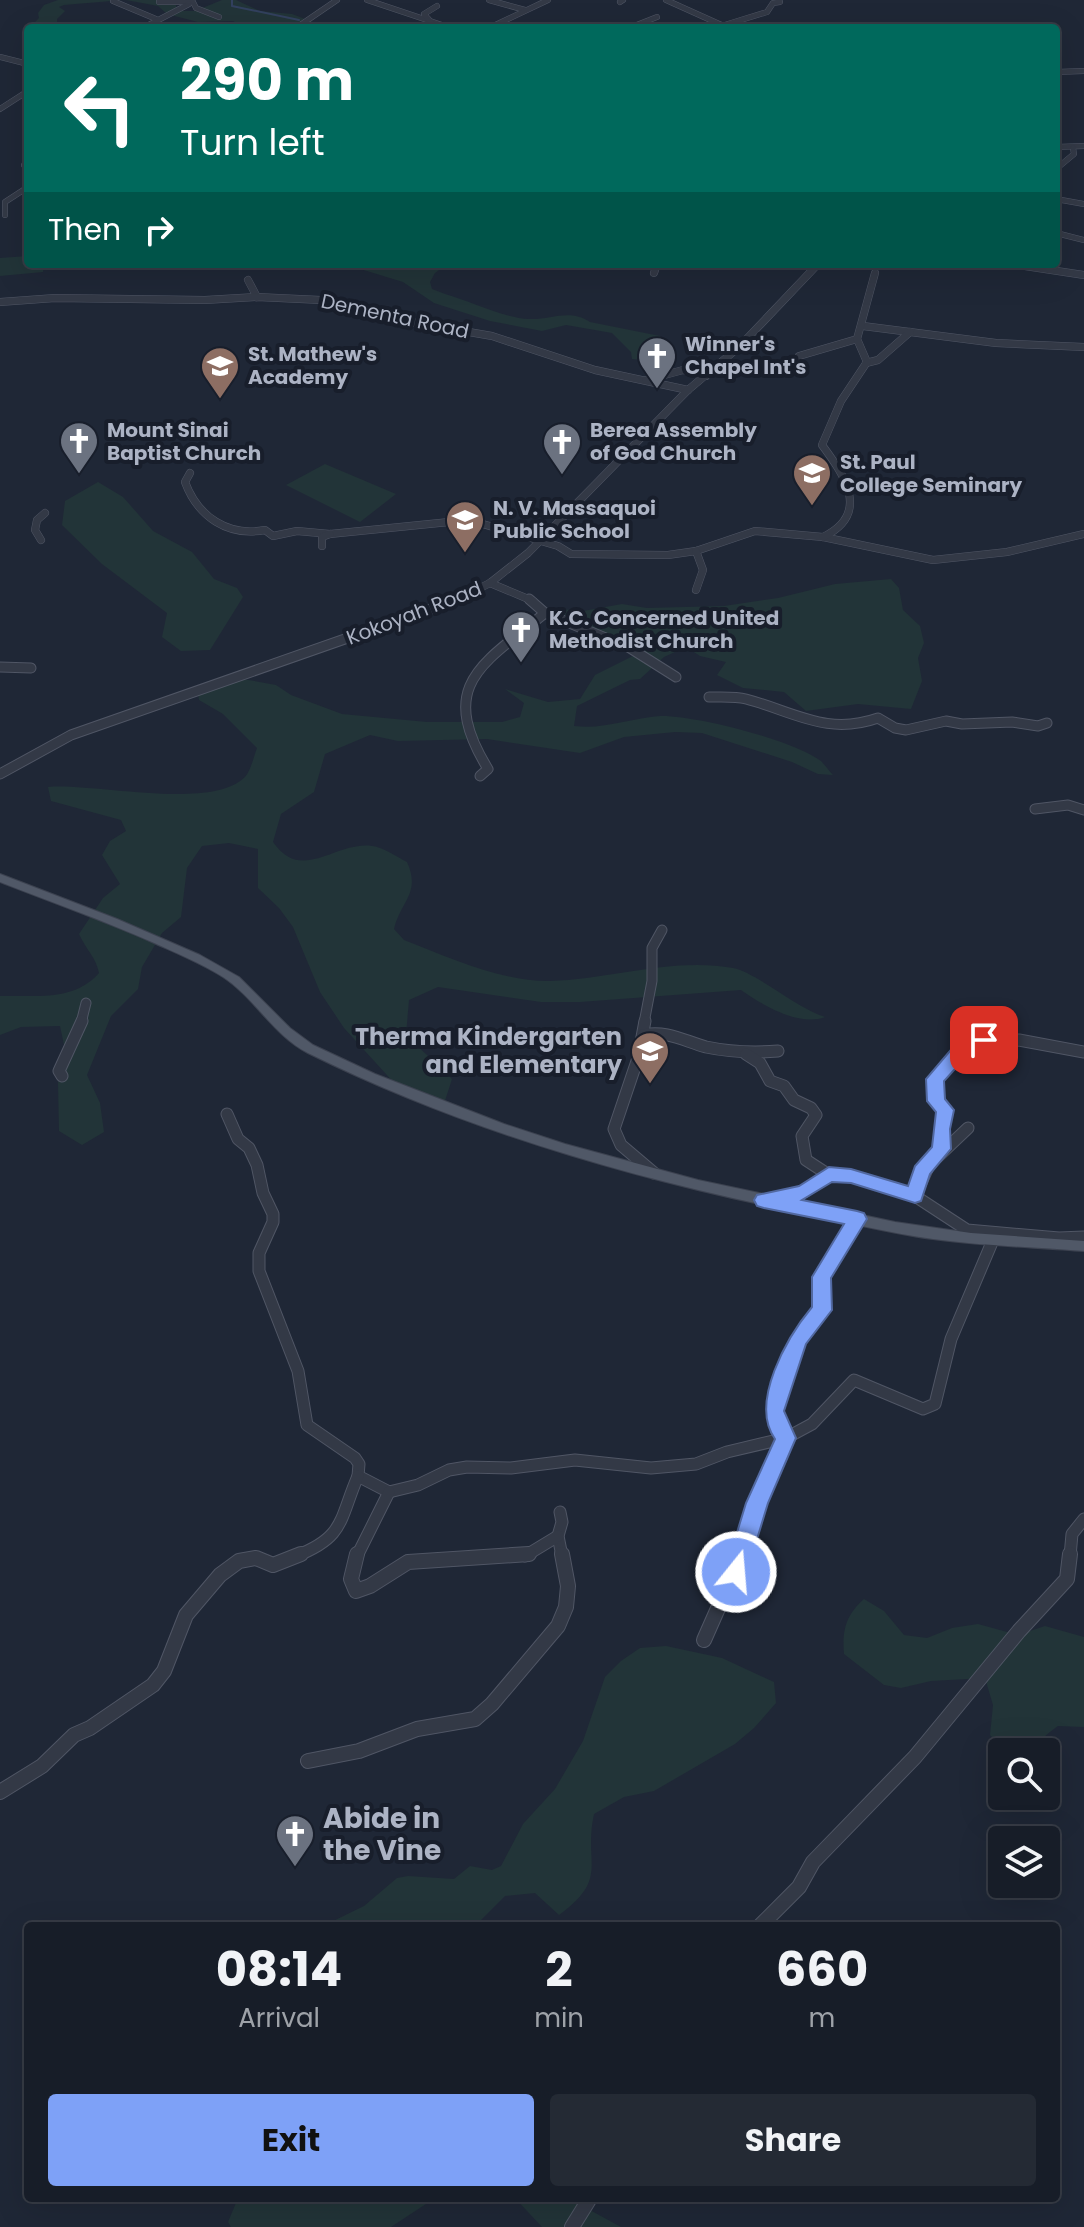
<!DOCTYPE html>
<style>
body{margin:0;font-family:Poppins,sans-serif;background:#242a34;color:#f1f3f6;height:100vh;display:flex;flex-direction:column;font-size:30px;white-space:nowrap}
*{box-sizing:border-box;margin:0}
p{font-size:26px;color:#9ea2a8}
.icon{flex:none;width:44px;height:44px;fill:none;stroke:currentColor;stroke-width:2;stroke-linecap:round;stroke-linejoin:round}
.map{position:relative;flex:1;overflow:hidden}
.side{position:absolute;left:24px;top:1922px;width:1036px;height:280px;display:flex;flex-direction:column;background:#171d28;border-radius:8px;box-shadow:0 8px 32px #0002,0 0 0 2px #363b45}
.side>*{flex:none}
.banner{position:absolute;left:24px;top:24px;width:1036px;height:244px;border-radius:8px;box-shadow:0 8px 32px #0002,0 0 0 2px #363b45;background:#00695c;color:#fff;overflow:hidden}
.tools{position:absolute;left:988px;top:1738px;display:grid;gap:16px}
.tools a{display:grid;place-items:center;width:72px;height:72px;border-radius:8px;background:#171d28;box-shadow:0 8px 32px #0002,0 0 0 2px #363b45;font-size:40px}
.pin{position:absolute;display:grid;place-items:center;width:68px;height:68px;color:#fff;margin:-34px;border-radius:16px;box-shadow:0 4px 12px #0006}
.me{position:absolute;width:88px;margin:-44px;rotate:17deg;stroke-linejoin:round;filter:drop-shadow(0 0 6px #0008)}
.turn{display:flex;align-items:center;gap:28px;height:168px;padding:0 24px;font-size:36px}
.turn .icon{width:104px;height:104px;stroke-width:2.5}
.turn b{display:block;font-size:56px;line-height:68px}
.then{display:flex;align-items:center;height:76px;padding:0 24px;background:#0003;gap:16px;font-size:30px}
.eta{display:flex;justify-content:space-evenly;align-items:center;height:136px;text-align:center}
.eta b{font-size:48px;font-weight:700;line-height:56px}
.button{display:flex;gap:16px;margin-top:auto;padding:16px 24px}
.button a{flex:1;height:92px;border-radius:8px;background:#7ea1f7;color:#111;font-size:32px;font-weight:700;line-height:92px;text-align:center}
.button a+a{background:#242a34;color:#f1f3f6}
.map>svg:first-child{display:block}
.green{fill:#223438}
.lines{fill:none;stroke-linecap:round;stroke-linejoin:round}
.stream{stroke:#32405e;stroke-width:2}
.minor-far4-casing{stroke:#505665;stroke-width:6}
.minor-far3-casing{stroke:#505665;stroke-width:8}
.minor-far2-casing{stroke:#505665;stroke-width:11}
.minor-far1-casing{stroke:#505665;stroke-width:13}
.minor-casing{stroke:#505665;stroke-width:16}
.major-casing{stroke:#3c4250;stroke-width:2}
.minor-far4{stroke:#333946;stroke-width:5}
.minor-far3{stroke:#333946;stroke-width:7}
.minor-far2{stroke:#333946;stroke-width:9}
.minor-far1{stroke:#333946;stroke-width:11}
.minor{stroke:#333946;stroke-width:14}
.major{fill:#505867;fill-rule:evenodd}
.route{fill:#7ea1f7;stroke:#5269a1;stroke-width:2}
.labels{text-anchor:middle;stroke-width:8;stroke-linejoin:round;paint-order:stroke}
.far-street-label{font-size:20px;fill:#acb3c4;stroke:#181e2b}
.far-poi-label{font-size:20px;font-weight:bold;fill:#acb3c4;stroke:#181e2b;text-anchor:start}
.poi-label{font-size:24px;font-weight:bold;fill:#acb3c4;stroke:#181e2b;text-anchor:end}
.near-poi-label{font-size:28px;font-weight:bold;fill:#acb3c4;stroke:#181e2b;text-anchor:start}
</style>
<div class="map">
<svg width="1084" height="2227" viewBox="0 0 1084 2227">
<rect width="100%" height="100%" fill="#1f2736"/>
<g class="green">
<path d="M58,0H123L64,5L59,7L65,11L57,19V28H29L39,18L38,13L44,5Z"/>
<path d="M126,0H175L177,11H195L222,0H236L260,11L292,14L329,28H245L233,21L198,22L167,14L158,6Z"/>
<path d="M28,256V264H44L43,272L0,276V258Z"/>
<path d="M344,264H447L435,273L430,282L432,289L445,294C470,301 504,318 529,319C551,320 569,308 590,322L660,336L671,346L649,352L642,360L632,359L631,352L612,333L566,325L542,331L490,321L434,303L403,282Z"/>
<path d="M325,464L396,494L360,522L286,485Z"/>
<path d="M98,482L123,497L153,531L192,552L214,579L237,588L243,597L210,650L181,651L162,637L167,613L102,564L62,525L65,501Z"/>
<path d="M891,579L899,588L903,610L920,626L924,643L918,658L922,681L911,709L858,704L806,711L784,692L743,688L717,675L726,662L700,656L686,647L664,657L640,679L630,680L577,706L574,726C603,730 631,718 660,716C694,715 794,740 821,761C825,765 829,771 833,775L818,774L792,762L702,733L675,732L624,737L580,753L487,739L398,741L370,735L325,754L314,792L281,814L273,842C302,884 335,841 372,846C383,847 397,857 407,862C421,893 401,901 394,929L404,940C447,957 503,982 550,981C611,979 673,957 733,968C757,973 795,1007 825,1017C799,1027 762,1005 741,990L580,1002H541L438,987L409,1000L406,1035L452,1079L444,1104L396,1085L344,1028L320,992L293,927L279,908L258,888V849L229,843L202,846L187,868L181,917L162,933L142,967L138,989L111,1016L87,1075L100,1103L104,1132L82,1145L59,1131L58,1083L65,1050L60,1026L21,1027L0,1035V996C35,995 74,1002 99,973C96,957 86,950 79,934L103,898L120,884L102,855L110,841L126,831L121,820L51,801L48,787C95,783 211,811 245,777C251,770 254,756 257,748L223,714L199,700L197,688L243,679L276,685L291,695L342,714L427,722H502L520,717L524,703L505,689L548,702L580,699L595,675L643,651L632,639L573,629L549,608L583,611L622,604L647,608L724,606L778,598L835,584Z"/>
<path d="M864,1599L884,1611L904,1635L927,1638L952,1628L978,1624L1018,1635L1045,1626L1084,1637V1727L1058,1726C1038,1740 1032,1752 1006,1752L990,1735L993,1705L985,1678L931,1681L901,1688L884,1685L844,1654C842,1630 846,1615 864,1599Z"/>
<path d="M666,1646L722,1658L774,1682L776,1703L754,1728L735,1744L654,1791L624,1797L594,1814C583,1864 610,1878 559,1915L535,1893L505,1896L475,1926H323L364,1906L397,1878L408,1876L454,1879L470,1866L492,1870L501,1866L523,1824L555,1789L583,1741L605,1677L621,1661L640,1648Z"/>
<path d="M238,2198H435L391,2227H231L228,2222Z"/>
<path d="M515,2198H583L588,2209L621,2227H542Z"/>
</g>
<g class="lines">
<path class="stream" d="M232,0V6L299,20"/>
<defs>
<g id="minor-far4">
<path d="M367,0L451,28"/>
<path d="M489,0L525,10"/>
<path d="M666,0L726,27"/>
<path d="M113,1L156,19"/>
<path d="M159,2H193L196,8L219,17"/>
<path d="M620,2L623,0"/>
<path d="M431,22L424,14L437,6"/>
<path d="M579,27L582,28"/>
<path d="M143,28L189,4"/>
<path d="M296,28L337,0"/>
<path d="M489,28L548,0"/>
<path d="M629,28L657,17"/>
<path d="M715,28L767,12L773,3L780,2"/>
<path d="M0,57L28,64"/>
<path d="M1056,72L1084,71"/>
<path d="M0,109L28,91"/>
<path d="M1056,147L1084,146"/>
<path d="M24,165L28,166"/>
<path d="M1056,169L1074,154L1073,148"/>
<path d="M1056,199L1084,204"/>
<path d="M5,215V202L28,187"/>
<path d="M1056,233L1084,240"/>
<path d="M1010,264L1025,266"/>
<path d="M816,266L818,264"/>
</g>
<g id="minor-far3">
<path d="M1011,264L1084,275"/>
<path d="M654,273L657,264"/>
<path d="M248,280L257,297"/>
<path d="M0,302L55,298L205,300L257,297L321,300L405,321L492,336L595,370L688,390"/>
<path d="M863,326L996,343L1084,347"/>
<path d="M799,356L857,339"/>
<path d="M866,363L878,360L910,332"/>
<path d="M646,380L683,370L706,376"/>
<path d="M190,473L185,482C198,517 228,537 265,530L273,536L297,531L330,534L469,520L558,546L571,554L668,555L696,551L755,531L823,537L933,560L1007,552L1084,534"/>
<path d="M823,537C871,514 845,476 822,445L841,401L867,362L857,339L875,273"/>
<path d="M41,540L35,530L37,520L45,513"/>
<path d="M322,546V537L330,534"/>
<path d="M696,551L703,570L696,590"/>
<path d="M490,583L533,601"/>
<path d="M454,601L490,583L528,553L688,390L739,347L818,264"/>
</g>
<g id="minor-far2">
<path d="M529,599L545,613L630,648L676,677"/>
<path d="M0,667L31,668"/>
<path d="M709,697C721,697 735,696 746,699C795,712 827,736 878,718L895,728L906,730L946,721L962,724L1012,722L1038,726L1047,723"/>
<path d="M0,774L71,735L459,599"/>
<path d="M480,776L488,769C436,684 483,664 545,613"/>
<path d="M1035,809L1068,805L1084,810"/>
<path d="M81,1023L86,1003"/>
<path d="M644,1023L652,981V948L662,930"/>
</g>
<g id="minor-far1">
<path d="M645,1021L638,1058L614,1129L621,1145L654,1173"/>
<path d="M643,1035C667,1030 684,1041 706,1047C730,1052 754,1053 778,1051"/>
<path d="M746,1054L760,1063L770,1081L784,1086L794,1100L811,1108L816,1115L802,1136L806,1160L829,1175"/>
<path d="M62,1076L59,1071L82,1021"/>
<path d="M227,1114L238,1139L249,1148L257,1165L263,1193L273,1214V1222L259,1253V1271L298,1371L307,1425L355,1458L359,1464L358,1476L389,1492L418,1485L449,1470L467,1467L511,1468L575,1460L651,1468L696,1464L727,1452L786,1438L812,1424L854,1380L923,1409L935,1404L951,1339L993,1240"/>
<path d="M941,1149L945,1110L936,1101L935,1079L967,1043L1019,1040L1084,1052"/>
<path d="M915,1196L929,1165L968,1128"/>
<path d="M766,1200L804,1192L829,1175L851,1176L915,1196L967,1230L1059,1238L1084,1237"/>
<path d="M786,1438L778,1427L774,1411L798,1339L822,1310L821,1277L857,1219"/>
<path d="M560,1512L562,1522L558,1536L562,1556"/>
<path d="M296,1556C345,1537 339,1520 358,1476"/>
<path d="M357,1556L389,1492"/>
<path d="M525,1556L558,1536"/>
<path d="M741,1556L757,1503L786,1438"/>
<path d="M1070,1556L1072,1534L1084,1519"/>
</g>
<g id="minor">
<path d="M357,1554L351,1579L356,1591L370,1586L408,1562L529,1554"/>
<path d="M704,1640L742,1554"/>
<path d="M308,1761L359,1751L417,1729L475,1719L492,1704L558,1626L566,1607L568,1586L562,1554"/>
<path d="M0,1792L42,1766L74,1735L90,1728L153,1685L164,1671L186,1615L220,1575L239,1561L256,1558L273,1565L301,1554"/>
<path d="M760,1926L799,1887L813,1862L915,1757L1019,1631L1067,1579L1070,1554"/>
<path d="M572,2227L590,2198"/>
</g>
<path id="major" d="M0,874L117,919L200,955L239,977L290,1028L313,1045L375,1074L504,1124L565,1144L698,1180L895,1222L971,1233L1084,1241V1251C1034,1247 983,1246 933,1239C889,1233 846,1222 802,1213C633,1179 464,1130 308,1053C273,1035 255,998 223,977C201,963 176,953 152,942C102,920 51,902 0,882Z"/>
</defs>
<use href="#minor-far4" class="minor-far4-casing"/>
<use href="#minor-far3" class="minor-far3-casing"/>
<use href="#minor-far2" class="minor-far2-casing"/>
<use href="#minor-far1" class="minor-far1-casing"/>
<use href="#minor" class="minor-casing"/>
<use href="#major" class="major-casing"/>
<use href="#minor-far4" class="minor-far4"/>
<use href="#minor-far3" class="minor-far3"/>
<use href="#minor-far2" class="minor-far2"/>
<use href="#minor-far1" class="minor-far1"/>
<use href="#minor" class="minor"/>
<use href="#major" class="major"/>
</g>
<path class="route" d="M984,1034L993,1040L990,1045L973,1049L944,1081L945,1099L954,1110L950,1129L951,1149L930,1174L921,1201L915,1203L851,1183L832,1182L802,1200L857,1211L864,1213L867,1219L831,1278L832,1310L806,1344L784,1411L796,1438L768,1503L747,1572L743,1579L736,1582L728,1579L725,1572L746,1503L775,1439C749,1403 787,1337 812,1307V1277L844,1224L764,1208L757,1206L754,1200L757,1195L799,1186L829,1167L851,1169L908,1186L915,1166L932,1147L936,1112L927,1101L926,1079L961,1038Z"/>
<defs>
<symbol id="church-pin" viewBox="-11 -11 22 30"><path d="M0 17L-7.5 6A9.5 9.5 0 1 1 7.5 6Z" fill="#6b7280" stroke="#181e2b"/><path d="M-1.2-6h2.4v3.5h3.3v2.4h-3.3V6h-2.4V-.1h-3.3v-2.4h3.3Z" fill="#fff"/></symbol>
<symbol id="school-pin" viewBox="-11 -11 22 30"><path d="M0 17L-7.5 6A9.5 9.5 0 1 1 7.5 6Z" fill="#8d6e63" stroke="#181e2b"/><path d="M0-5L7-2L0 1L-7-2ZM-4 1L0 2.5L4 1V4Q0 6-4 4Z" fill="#fff"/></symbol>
<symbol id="university-pin" viewBox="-11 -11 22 30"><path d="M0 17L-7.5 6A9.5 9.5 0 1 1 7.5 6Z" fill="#8d6e63" stroke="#181e2b"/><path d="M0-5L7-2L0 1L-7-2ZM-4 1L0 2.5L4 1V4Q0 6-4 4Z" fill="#fff"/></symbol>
</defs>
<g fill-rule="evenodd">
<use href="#church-pin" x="635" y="334" width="44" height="60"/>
<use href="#school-pin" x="198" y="344" width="44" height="60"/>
<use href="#church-pin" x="57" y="419" width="44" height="60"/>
<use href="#church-pin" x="540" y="420" width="44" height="60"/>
<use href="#university-pin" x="790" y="451" width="44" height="60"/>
<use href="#school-pin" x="443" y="498" width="44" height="60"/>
<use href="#church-pin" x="499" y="608" width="44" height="60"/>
<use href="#school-pin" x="628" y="1029" width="44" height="60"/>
<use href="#church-pin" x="273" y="1812" width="44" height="60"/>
</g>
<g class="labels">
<g class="far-street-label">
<text transform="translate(395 316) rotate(12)" y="7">Dementa Road</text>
<text transform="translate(414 613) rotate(-21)" y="7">Kokoyah Road</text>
</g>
<g class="far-poi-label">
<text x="685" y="351">Winner's<tspan x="685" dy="23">Chapel Int's</tspan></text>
<text x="248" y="361">St. Mathew's<tspan x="248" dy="23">Academy</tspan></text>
<text x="107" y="437">Mount Sinai<tspan x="107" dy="23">Baptist Church</tspan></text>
<text x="590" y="437">Berea Assembly<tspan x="590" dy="23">of God Church</tspan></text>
<text x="840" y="469">St. Paul<tspan x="840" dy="23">College Seminary</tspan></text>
<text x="493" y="515">N. V. Massaquoi<tspan x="493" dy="23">Public School</tspan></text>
<text x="549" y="625">K.C. Concerned United<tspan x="549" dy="23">Methodist Church</tspan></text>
</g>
<g class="poi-label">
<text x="622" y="1045">Therma Kindergarten<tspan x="622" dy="28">and Elementary</tspan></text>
</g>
<g class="near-poi-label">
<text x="323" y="1828">Abide in<tspan x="323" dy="32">the Vine</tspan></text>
</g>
</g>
</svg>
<div class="tools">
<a><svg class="icon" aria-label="search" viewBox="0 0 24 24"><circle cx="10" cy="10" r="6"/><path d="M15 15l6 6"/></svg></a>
<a><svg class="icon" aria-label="layers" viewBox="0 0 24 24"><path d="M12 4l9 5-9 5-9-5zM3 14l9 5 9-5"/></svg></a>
</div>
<div class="pin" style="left:984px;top:1040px;background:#d93025"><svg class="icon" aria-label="arrive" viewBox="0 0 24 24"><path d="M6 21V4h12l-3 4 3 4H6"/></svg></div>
<svg class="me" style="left:736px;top:1572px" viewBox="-20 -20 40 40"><circle r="17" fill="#7ea1f7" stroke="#fff" stroke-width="3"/><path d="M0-11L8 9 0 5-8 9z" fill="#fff"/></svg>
<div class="banner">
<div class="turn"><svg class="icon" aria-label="left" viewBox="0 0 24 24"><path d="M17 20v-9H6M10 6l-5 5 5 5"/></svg><div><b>290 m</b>Turn left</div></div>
<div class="then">Then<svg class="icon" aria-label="right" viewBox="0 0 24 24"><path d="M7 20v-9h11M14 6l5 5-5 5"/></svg></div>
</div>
<section class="side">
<div class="eta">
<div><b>08:14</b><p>Arrival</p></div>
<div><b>2</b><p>min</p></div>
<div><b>660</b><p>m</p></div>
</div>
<div class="button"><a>Exit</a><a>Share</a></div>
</section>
</div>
